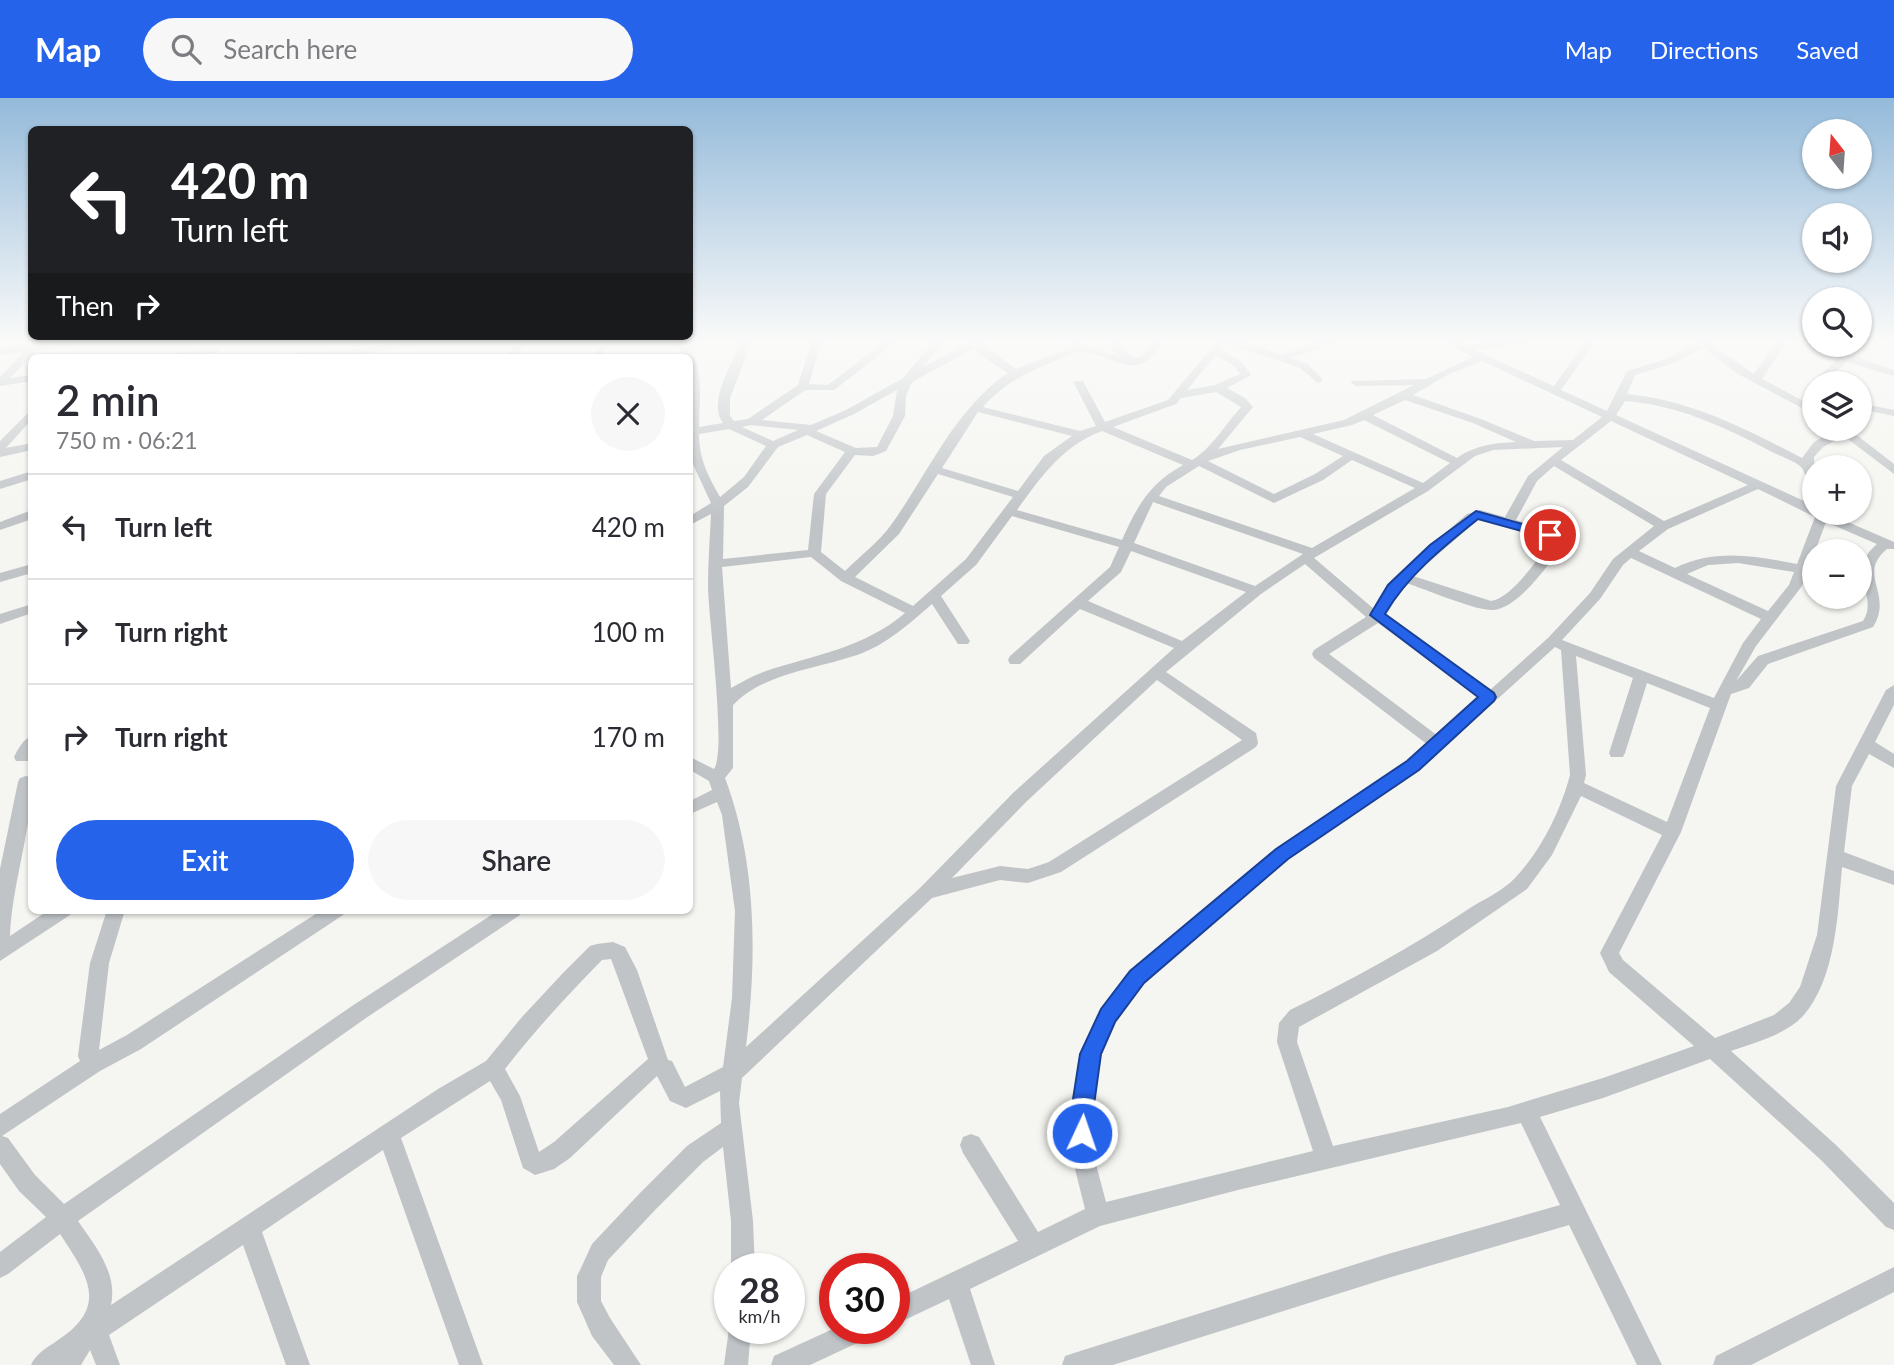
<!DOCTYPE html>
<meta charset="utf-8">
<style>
body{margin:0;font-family:Lato,sans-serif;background:#f7f7f7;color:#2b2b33;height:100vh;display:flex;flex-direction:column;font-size:26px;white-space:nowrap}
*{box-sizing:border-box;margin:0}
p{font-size:23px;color:#7c7c81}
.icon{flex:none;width:38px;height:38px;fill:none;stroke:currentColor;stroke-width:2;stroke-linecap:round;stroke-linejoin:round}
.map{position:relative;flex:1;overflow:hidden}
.sheet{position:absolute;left:28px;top:256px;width:665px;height:560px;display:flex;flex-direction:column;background:#fff;border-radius:10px;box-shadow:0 2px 5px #0004}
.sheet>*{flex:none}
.top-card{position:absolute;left:28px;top:28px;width:665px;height:214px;border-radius:10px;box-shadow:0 2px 5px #0004;background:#202124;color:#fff;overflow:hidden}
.needle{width:46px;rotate:343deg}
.buttons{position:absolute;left:1802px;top:21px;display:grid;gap:14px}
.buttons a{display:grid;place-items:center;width:70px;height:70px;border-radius:50%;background:#fff;box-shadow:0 2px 5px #0004;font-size:35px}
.speed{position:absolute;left:714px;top:1155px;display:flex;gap:14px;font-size:35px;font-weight:700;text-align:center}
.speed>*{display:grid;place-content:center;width:91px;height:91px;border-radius:50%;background:#fff;box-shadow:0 2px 5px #0004;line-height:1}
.speed small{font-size:18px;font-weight:400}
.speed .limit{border:10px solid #d22;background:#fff;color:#111}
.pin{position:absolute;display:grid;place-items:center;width:60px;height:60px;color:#fff;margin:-30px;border:4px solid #fff;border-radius:50%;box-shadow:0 2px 7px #0007}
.me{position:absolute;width:77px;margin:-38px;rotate:3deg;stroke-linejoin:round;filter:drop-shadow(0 0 5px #0008)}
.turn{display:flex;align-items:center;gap:24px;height:147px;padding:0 28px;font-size:32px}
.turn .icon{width:91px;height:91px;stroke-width:2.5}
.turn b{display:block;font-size:49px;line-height:60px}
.then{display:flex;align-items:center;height:66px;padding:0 28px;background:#0003;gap:14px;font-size:26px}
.round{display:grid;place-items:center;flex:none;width:74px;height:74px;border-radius:37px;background:#f7f7f7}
.headline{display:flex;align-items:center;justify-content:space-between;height:119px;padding:0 28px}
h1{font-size:42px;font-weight:600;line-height:52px}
.button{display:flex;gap:14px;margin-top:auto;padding:14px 28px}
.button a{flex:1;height:80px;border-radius:42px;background:#2563eb;color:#fff;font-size:28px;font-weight:600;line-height:80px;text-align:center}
.button a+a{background:#f7f7f7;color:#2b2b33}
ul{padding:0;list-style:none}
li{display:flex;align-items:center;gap:21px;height:105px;padding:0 28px;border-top:2px solid #e1e1e2}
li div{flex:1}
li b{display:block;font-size:26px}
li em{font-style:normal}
header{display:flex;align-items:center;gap:42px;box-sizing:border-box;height:98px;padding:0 35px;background:#2563eb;color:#fff}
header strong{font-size:33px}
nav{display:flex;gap:38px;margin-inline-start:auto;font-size:24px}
.search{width:490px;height:63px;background:#f7f7f7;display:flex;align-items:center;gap:18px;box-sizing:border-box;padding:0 24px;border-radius:38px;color:#7c7c81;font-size:26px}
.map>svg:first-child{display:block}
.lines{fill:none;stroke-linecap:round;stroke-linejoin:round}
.minor{fill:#c0c4c7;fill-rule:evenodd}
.route{fill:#2563eb;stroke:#184099;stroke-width:2}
</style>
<header>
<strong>Map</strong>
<div class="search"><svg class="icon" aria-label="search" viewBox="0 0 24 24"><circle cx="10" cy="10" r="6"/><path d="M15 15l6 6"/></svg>Search here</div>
<nav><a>Map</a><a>Directions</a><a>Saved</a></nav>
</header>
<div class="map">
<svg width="1894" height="1267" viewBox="0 0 1894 1267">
<rect width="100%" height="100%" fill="#f5f5f1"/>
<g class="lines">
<g class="minor">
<path d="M64,242H91L86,245L37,252L10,280L32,277V283L0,288V279L24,254L0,257V251Z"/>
<path d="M411,242L416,245L415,247L358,257L290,258L295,255L358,251Z"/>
<path d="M517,242H527L516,259H506Z"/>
<path d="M603,242H613L602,259H592Z"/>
<path d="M665,242C709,242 699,297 699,329L723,325C707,304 733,264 742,242H752L730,300V318L734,323L748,321L798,287L812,242H822L809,286L828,287L887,242H899L834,292H805L762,322L811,327L846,312L903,280L935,242H945L923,269L972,243L988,242L982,246L1016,271L1072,249L1068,242H1078L1082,248L1121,259L1113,252L1110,242H1120L1123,251L1136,260L1144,257L1154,242H1164C1136,289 1119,257 1080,254C1074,253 1066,258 1060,261C1029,273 1005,284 983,309L1080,333L1096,328L1074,285L1075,283H1083L1105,324L1168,302L1218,242H1238L1281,257L1326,242H1341L1291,260L1308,266L1323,282L1318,285L1300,270L1226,245L1221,252L1242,264L1251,277L1227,290L1245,300L1253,309L1218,351L1344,322L1414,287L1356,288L1351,285L1352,283L1426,281L1473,259L1440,242H1453L1466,248L1503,242H1534L1529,245L1474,252L1554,288L1586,242H1596L1561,292L1607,313L1627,273L1663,262L1696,245L1693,242H1705L1754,276L1778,242H1788L1762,281L1815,309V317L1738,276L1703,250L1671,266L1635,277L1627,296C1691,302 1746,331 1802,360L1814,344L1836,331H1849L1894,366V376L1844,338L1823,349L1814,359L1815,391C1805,386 1807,376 1801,369C1795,363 1780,358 1772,354C1725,329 1678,307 1625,303L1616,317L1815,408V415H1827L1894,444V451H1887C1856,477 1894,495 1873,529L1768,566L1749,590L1731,596L1681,734L1619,855L1623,862L1715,940L1774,917L1789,905L1800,889L1817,837L1836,688L1886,592L1894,587V607L1875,644L1894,656V670L1869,656L1852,688L1844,754L1894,773V787L1842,769C1838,814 1836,881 1803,918C1785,937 1754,945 1731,953L1836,1047L1894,1105V1132L1886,1129L1821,1062L1710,961L1603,1000L1540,1019L1662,1267H1637L1569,1127L1388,1180L1113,1267H1062L1065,1258L1074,1255L1388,1156L1560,1107L1521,1025L1238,1092L1100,1128L970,1191L995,1267H971L949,1201L894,1227V1202L1018,1143L963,1055L960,1047L963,1039L971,1036L979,1039L1038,1134L1085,1111L1071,1055V1014L1081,956L1101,911L1130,873L1276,751L1407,664L1428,647L1314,560L1312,556L1314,552L1366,519L1305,466L1261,496L1166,574L1256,635L1258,645L1256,649L1061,774L1028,785L1000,782L932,800L742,980L739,1005L753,1123L755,1171H731V1123L723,1049L703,1064L656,1111L608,1162L601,1179V1203L610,1220L641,1267H614L592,1238L577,1204V1178L581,1170L592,1146L640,1095L687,1048L721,1025L720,993L686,1010L670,1003L657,978L570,1060L554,1071L535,1077L523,1070L501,1002L490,983L401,1040L483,1267H459L383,1052L262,1134L310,1267H286L243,1147L109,1237L120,1267H96L90,1252L81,1267H31C36,1255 47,1250 58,1242C110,1208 87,1177 60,1136L8,1176L0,1180V1154L46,1119L19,1093L0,1066V1016L80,963L78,958L90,865L107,812H125L109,865L99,952L127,937L322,812H346L343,817L141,951L100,973L2,1038L8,1040L35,1077L64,1106L352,908L499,812H523L520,817L366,920L78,1123C95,1148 118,1175 111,1207L438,991L486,963L522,919L563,875L590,848L597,846L613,844L625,849L637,872L668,962L672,963L685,989L723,969L732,900L735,813L722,717L717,704L690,716V703L712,692L709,683L690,672V659L714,671C727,652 708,518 708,487C708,463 710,439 711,416L690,427V418L711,405L690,360V259H685L681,252ZM975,250L979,256L1008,275C956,309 927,377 891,427C879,444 860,458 845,473L821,454L826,396L855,357L873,358L886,353L905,318L906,298L912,284ZM1216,257L1234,268L1240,276L1215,287L1187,292ZM1482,263L1602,319L1573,342L1534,343L1481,321L1413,297L1449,276ZM897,292L893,318L877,349L856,350L816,333L854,316ZM1216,294L1241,309C1226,326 1210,352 1192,362L1113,329L1176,306L1181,300ZM1405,302L1473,325L1516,344C1495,345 1475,347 1457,360L1373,317ZM978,314L1072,338L1044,358L1018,393L942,370ZM1364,322L1450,365L1423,385L1313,336L1352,327ZM1611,323L1748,387L1664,423L1561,362ZM751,327L798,332L773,343L742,329ZM729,331L766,348L744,379L720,399C708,378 699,361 699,336ZM1102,333L1183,367C1150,385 1137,408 1122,442L1017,412C1041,379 1062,348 1102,333ZM807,337L845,354L814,396L808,452L723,461L724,408L748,389L778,349ZM1300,339L1343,358L1315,376L1274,396L1208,363L1240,352ZM1563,349L1528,378L1505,419L1480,412L1467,416L1398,476L1374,511L1314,460L1428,393L1475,358L1493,352ZM1352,362L1415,390L1312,450L1159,398L1166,389L1199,368L1274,405L1323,382ZM1554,368L1654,428L1613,461L1590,495L1548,540L1490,592L1385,516L1406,485C1425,491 1472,511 1490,512C1517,514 1550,464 1565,444L1555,434L1516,422L1537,383ZM938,376L1013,399L966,461L913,508L855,479L899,436ZM1758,391L1815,419L1797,466C1755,458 1715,450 1675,470L1639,453L1668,431ZM1153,404L1303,456L1255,488L1134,445ZM1012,418L1119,449L1110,469L1010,558L1008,562L1010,566H1020L1080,511L1174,550L1014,694L920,790L746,949C757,859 757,765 725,680L733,670V607C764,575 816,571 857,557C886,547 909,526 932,506L958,546H968L970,543L941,498L976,467ZM1480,420L1545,440L1551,444C1537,461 1512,500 1491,503L1413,478ZM1826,424L1877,446C1843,475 1880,496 1863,523L1758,558L1736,583L1756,548L1802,488ZM1131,453L1246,494L1182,543L1088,503L1121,474ZM811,459L841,483L905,515C864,550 815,557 766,573C754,577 742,584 731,590L722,469ZM1631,460L1761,521L1743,545L1714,600L1562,542L1600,501L1623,467ZM1738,465L1794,474L1789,487L1768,513L1687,476L1708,467ZM1378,525L1480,600L1438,638L1329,556ZM1555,549L1561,552L1570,677C1561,712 1541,753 1515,780C1503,793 1482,802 1467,812C1410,850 1351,882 1290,912L1279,925L1277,944L1313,1053L1106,1104L1093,1055V1014L1096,982L1101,956L1115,923L1144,885L1288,761L1419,672ZM1576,558L1633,580L1609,655L1611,659H1623L1625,655L1647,585L1710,610L1667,724L1584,685L1586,677ZM1157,582L1242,642L1049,764L1028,771L1000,768L952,780L1026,704ZM1581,698L1662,737L1600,855L1609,874L1694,948L1603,980L1508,1009L1333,1048L1297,944L1299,929L1437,853L1527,791L1552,757ZM611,861L648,961L554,1044L539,1054L520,998L505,971C535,932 568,897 602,862Z"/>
<path d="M1815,244V247H1823L1894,272V278L1847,264L1823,285L1813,287V283L1838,261L1811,249L1810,247Z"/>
<path d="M216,249L220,250V254L191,259H165L170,256Z"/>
<path d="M1860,305L1894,312V318L1860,311Z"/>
<path d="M32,311V321L6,350L32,345V352L0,359V343Z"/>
<path d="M32,373V381L0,391V383Z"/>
<path d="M32,412V421L0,432V424Z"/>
<path d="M32,466V475L0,484V475Z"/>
<path d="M32,506V515L0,526V516Z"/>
<path d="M32,638V657L28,663H16L14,659C18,651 23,641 32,638Z"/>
<path d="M26,678L32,679C32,733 12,785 10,838L49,812H73L70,817L0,863V771L18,684L20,680Z"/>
<path d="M1894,1169V1194L1751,1267H1713L1716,1258Z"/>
<path d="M730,1223V1230H751L748,1267H724Z"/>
<path d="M835,1230H873L870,1239L810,1267H771L774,1258Z"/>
</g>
</g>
<linearGradient id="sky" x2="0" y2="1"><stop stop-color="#94bada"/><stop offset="0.58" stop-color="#fafaf9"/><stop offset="1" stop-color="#fafaf9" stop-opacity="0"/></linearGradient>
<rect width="1894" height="419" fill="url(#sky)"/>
<path class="route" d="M1476,413L1555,435L1557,437L1550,441L1478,421C1443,449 1408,477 1385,516L1494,595L1496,599L1494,603L1419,672L1288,761L1144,885L1115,924L1101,956L1093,1014L1092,1035L1089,1042L1082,1045L1074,1042L1071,1035V1014L1080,956L1101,911L1130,873L1276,751L1407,663L1478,599L1370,517L1388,487L1430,447Z"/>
</svg>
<div class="buttons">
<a><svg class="needle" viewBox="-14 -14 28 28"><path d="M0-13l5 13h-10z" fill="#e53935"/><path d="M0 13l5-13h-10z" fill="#7c7c81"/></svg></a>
<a><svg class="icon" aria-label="sound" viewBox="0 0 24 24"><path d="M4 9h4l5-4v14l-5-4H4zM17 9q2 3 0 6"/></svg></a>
<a><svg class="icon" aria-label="search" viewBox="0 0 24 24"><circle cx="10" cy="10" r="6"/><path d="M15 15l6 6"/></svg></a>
<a><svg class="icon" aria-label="layers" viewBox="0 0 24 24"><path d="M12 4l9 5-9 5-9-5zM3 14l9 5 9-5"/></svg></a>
<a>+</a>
<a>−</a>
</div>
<div class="speed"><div>28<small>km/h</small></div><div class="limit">30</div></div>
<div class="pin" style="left:1550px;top:437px;background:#d93025"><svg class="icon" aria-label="arrive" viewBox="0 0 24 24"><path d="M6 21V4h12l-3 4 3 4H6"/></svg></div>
<svg class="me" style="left:1082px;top:1035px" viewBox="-20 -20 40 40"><circle r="17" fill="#2563eb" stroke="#fff" stroke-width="3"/><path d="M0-11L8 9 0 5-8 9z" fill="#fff"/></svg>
<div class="top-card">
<div class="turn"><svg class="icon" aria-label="left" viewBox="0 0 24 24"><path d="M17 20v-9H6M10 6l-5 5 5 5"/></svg><div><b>420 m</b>Turn left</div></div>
<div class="then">Then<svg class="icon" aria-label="right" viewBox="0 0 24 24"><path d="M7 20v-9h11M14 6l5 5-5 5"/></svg></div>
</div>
<section class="sheet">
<div class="headline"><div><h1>2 min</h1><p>750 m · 06:21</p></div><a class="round"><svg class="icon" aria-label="close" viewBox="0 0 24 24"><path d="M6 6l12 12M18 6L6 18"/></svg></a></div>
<ul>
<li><svg class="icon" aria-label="left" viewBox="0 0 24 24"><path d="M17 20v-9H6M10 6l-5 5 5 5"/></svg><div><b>Turn left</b></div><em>420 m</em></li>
<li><svg class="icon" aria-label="right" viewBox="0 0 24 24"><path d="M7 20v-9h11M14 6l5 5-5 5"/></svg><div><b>Turn right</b></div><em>100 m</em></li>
<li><svg class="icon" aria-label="right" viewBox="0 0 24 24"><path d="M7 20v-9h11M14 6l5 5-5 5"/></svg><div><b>Turn right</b></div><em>170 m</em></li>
</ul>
<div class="button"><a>Exit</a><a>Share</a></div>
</section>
</div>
